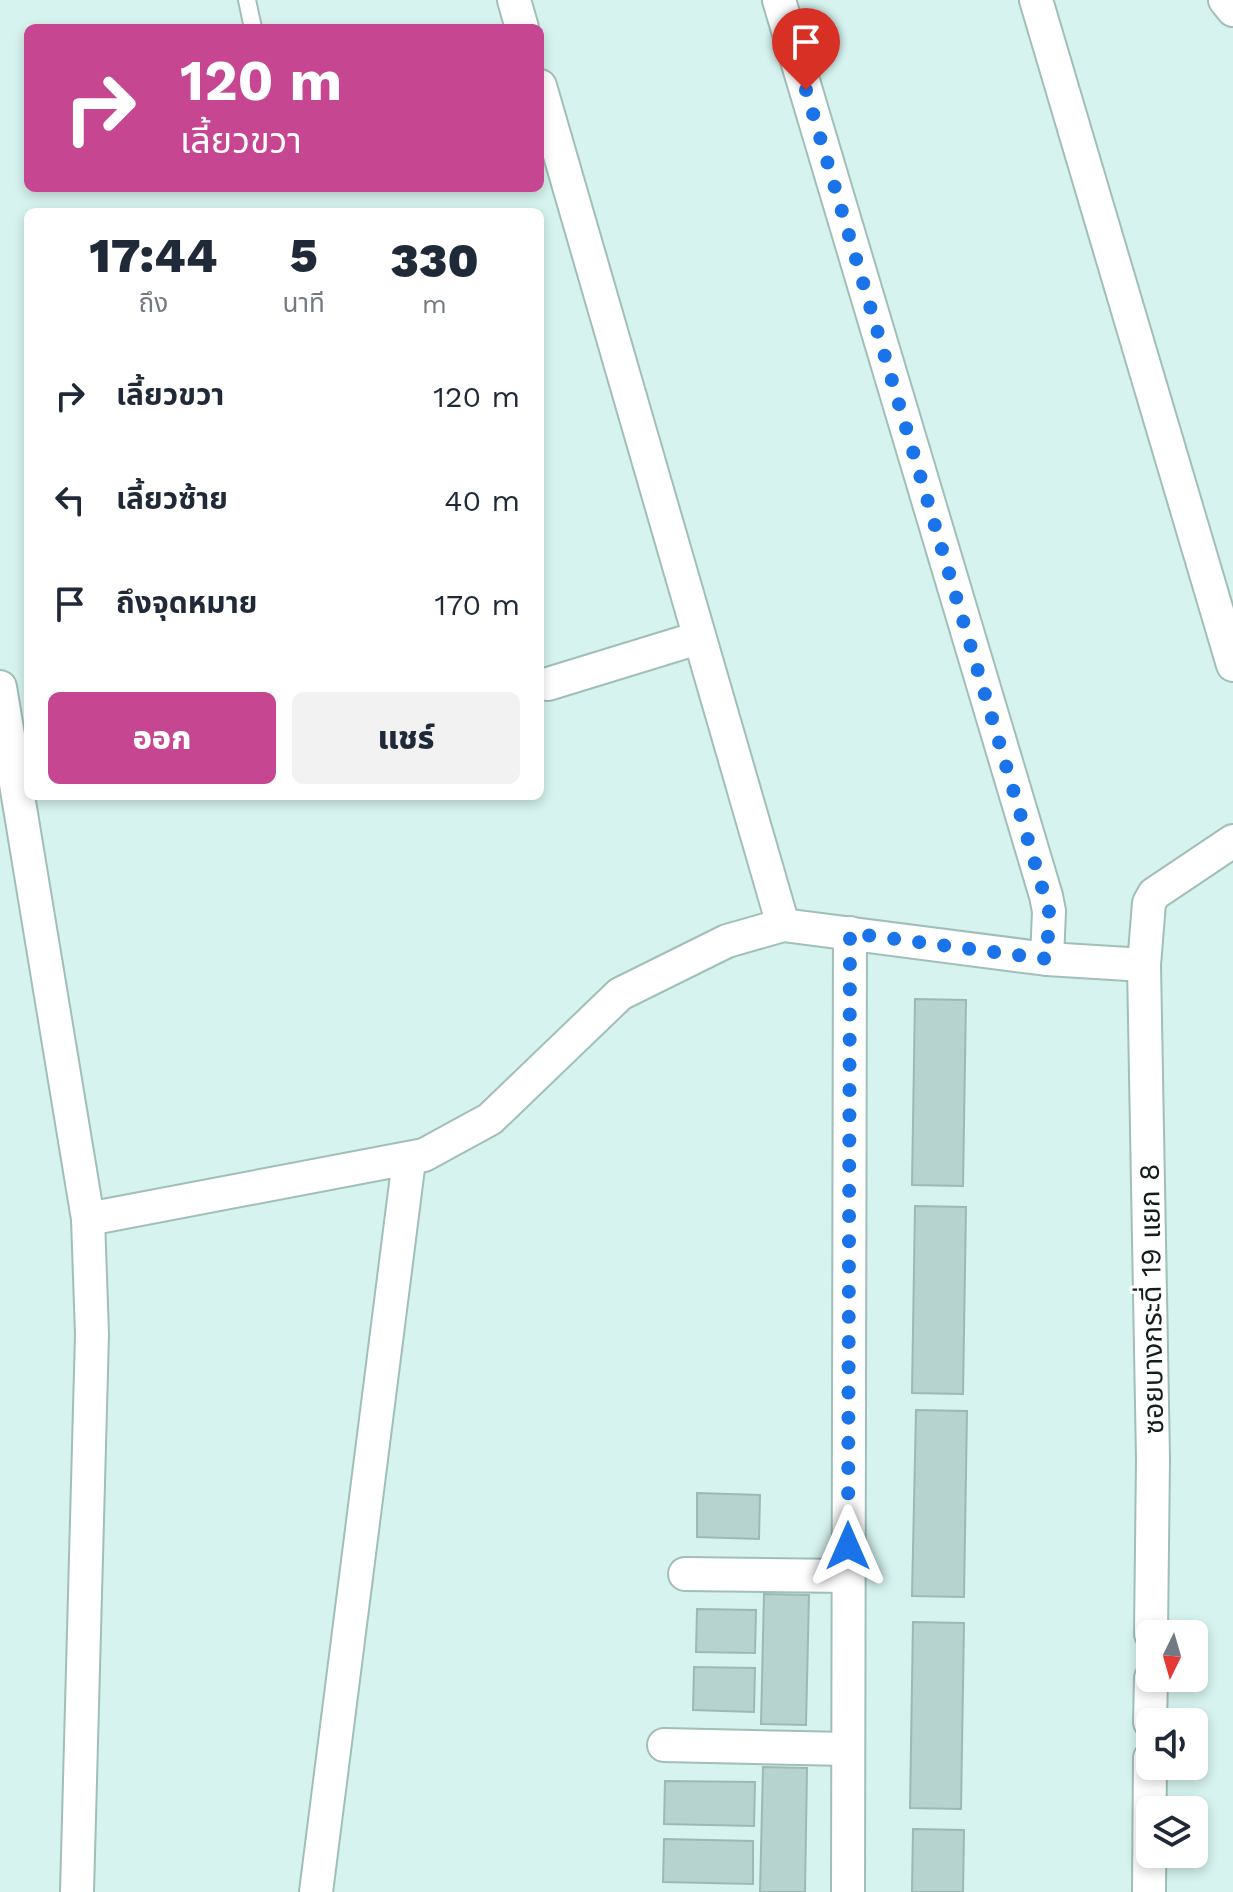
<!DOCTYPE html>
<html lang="th">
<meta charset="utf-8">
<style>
body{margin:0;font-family:"Work Sans","Noto Sans Thai",sans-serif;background:#f2f2f3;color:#1f2937;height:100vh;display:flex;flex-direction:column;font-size:30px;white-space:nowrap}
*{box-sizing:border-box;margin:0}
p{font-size:26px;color:#747a83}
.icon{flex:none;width:44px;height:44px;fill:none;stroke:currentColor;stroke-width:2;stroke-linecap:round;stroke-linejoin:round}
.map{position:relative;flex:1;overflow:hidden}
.details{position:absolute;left:24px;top:208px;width:520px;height:592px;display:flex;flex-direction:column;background:#fff;border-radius:12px;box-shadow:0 4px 12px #0003}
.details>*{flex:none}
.top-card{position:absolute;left:24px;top:24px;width:520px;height:168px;border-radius:12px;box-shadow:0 4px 12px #0003;background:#c64692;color:#fff;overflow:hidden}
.needle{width:52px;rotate:185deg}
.tools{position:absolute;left:1136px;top:1620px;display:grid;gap:16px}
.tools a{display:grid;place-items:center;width:72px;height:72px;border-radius:12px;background:#fff;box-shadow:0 4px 12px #0003;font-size:40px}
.pin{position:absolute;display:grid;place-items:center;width:68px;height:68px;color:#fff;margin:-82px -34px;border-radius:50% 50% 50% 0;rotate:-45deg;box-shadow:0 0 8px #0007}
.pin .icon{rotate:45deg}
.me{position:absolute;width:88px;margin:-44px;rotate:0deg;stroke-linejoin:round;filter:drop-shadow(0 0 6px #0008)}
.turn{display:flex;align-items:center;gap:28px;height:168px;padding:0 24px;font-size:36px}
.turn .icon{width:104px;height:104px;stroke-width:2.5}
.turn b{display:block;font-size:56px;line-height:68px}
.eta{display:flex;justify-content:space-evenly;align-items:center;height:136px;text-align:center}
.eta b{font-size:48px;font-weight:800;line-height:56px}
.action{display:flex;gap:16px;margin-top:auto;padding:16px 24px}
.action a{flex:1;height:92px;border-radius:12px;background:#c64692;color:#fff;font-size:32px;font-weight:800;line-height:92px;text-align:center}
.action a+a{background:#f2f2f3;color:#1f2937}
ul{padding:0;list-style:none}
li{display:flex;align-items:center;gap:24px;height:104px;padding:0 24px}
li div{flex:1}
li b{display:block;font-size:30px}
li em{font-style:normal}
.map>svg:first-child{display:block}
.building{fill:#b6d3cf;stroke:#9cb9b4;stroke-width:2}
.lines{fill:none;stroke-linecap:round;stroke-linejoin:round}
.service-casing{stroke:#a1beb9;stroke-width:20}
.minor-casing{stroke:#a1beb9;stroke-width:36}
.service{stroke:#fff;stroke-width:16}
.minor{stroke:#fff;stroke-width:32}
.route{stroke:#1a73e8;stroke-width:14;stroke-dasharray:0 25.2}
.labels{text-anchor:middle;stroke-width:6;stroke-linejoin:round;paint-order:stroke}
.street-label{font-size:28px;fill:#131e1c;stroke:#fff}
</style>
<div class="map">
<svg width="1233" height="1892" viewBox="0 0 1233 1892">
<rect width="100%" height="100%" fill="#d6f3ef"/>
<g class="building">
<path d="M915,999L966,1000L963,1186L912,1185Z"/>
<path d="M915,1206L966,1207L963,1394L912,1393Z"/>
<path d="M916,1410L967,1411L964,1597L912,1596Z"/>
<path d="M697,1493L760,1495L759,1539L697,1537Z"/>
<path d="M764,1594L809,1595L806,1725L761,1724Z"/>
<path d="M697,1609L756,1610L755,1653L696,1652Z"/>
<path d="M913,1622L964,1623L961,1809L910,1808Z"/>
<path d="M694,1667L755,1668L754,1712L693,1710Z"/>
<path d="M763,1767L807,1768L805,1892H760Z"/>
<path d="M665,1781L755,1782L754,1826L664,1824Z"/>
<path d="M913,1829L964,1830L963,1892H912Z"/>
<path d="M664,1839L753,1841V1884L663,1882Z"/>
</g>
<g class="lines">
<defs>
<path id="service" d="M247,0L253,28"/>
<g id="minor">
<path d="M514,0L522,28"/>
<path d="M779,0L1046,896L1049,911L1047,959"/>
<path d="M1036,0L1233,665"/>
<path d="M1225,0L1233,10"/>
<path d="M540,86L783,925"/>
<path d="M548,684L698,638"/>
<path d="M0,687L88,1219L92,1334L77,1892"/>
<path d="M1144,965L1153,1459L1151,1634"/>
<path d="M88,1219L424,1155L490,1119L620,994L727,941L783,925L1047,959L1144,965L1149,903L1154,894L1233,841"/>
<path d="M685,1574L848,1576"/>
<path d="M1150,1722L1151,1678"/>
<path d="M664,1745L848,1749"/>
<path d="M316,1892L409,1160"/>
<path d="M848,1892L850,933"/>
<path d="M1149,1892L1150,1758"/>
</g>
</defs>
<use href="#service" class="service-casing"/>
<use href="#minor" class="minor-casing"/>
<use href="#service" class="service"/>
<use href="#minor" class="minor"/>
</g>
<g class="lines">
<path class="route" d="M806,90L1049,911L1047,959L850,933L848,1546"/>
</g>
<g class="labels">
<g class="street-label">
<text transform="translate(1151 1299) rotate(-91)" y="10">ซอยบางกระดี่ 19 แยก 8</text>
</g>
</g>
</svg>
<div class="tools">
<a><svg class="needle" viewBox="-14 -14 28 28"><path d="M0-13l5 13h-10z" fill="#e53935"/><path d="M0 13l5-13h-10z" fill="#747a83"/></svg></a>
<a><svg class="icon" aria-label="sound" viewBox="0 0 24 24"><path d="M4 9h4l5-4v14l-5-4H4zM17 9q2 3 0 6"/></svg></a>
<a><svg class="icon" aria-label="layers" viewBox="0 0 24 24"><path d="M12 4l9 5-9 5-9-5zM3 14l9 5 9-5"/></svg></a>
</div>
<div class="pin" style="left:806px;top:90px;background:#d93025"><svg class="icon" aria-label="arrive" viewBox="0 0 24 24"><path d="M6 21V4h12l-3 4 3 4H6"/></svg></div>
<svg class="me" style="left:848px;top:1546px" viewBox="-20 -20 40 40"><path d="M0-17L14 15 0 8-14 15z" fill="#1a73e8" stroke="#fff" stroke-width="4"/></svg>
<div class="top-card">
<div class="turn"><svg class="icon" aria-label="right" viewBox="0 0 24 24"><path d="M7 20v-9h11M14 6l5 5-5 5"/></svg><div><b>120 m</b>เลี้ยวขวา</div></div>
</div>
<section class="details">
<div class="eta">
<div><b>17:44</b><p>ถึง</p></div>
<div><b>5</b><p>นาที</p></div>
<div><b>330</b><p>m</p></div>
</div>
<ul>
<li><svg class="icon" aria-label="right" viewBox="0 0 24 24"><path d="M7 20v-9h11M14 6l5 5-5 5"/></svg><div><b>เลี้ยวขวา</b></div><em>120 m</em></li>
<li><svg class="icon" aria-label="left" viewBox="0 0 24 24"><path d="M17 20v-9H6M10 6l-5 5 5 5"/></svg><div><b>เลี้ยวซ้าย</b></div><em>40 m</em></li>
<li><svg class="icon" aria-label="arrive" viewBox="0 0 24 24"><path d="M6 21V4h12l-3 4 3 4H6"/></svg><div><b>ถึงจุดหมาย</b></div><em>170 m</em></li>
</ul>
<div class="action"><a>ออก</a><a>แชร์</a></div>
</section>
</div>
